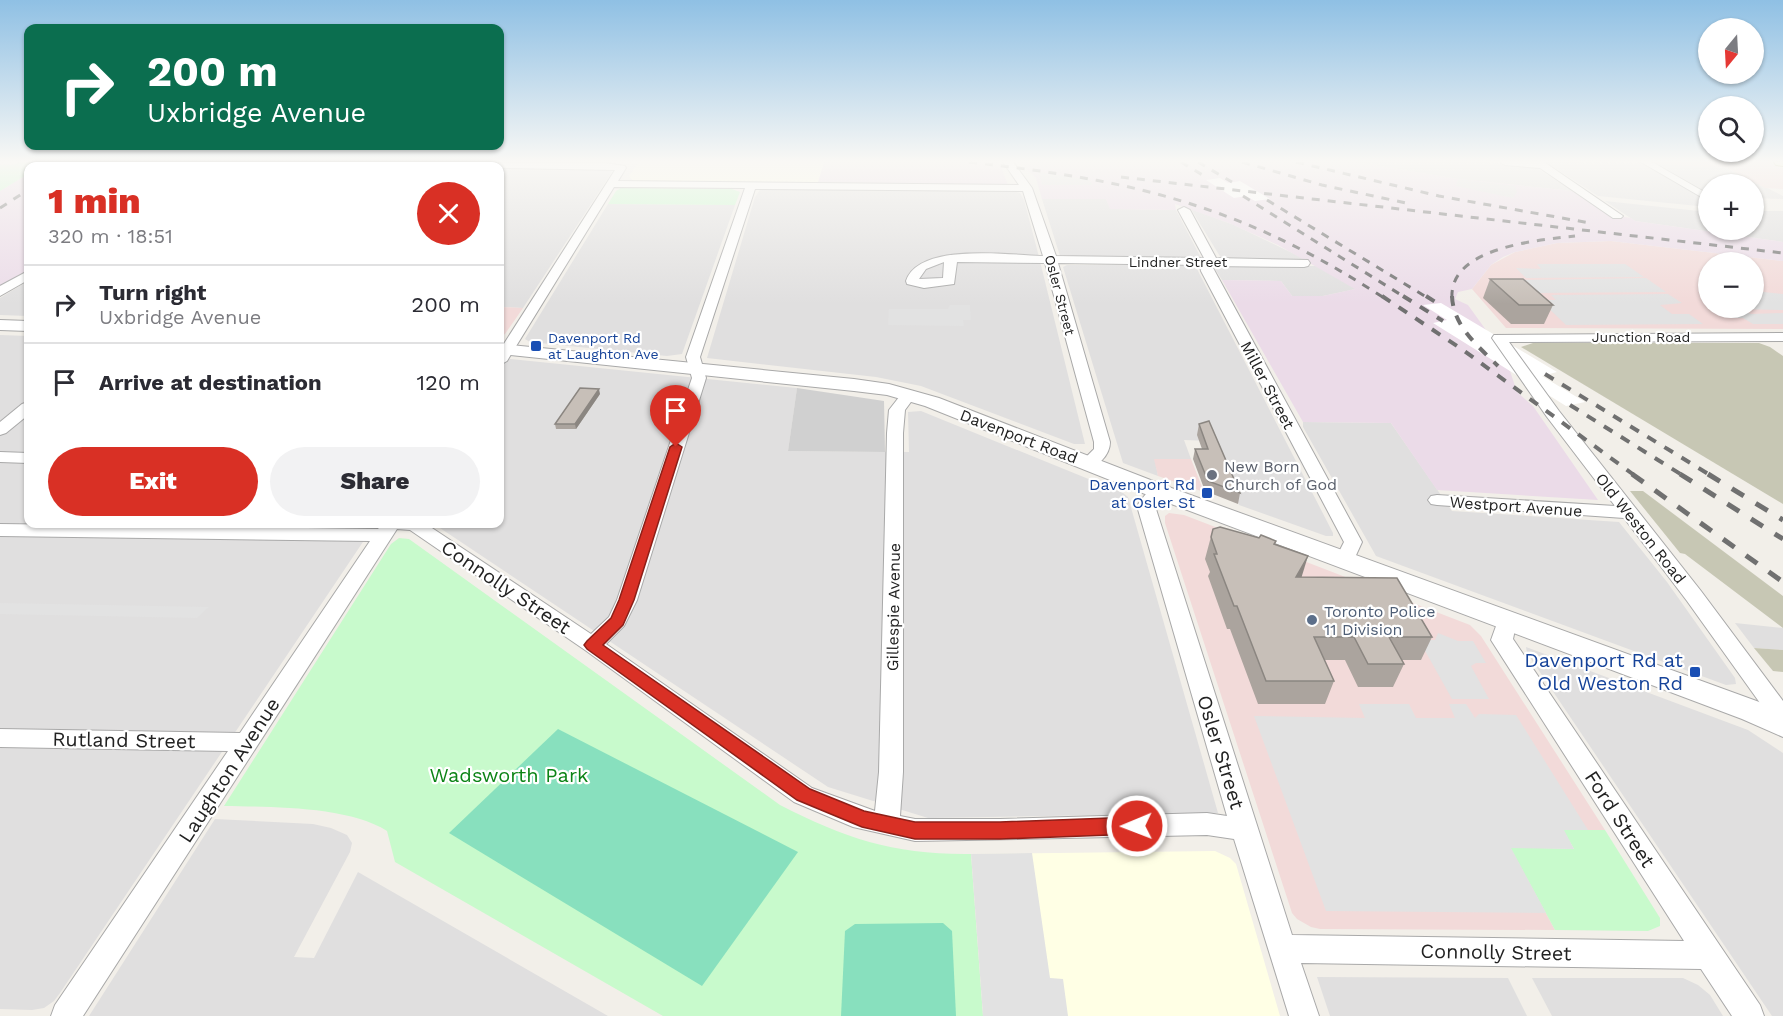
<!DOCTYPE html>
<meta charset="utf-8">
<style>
body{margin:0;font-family:"Work Sans",sans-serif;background:#f2f2f3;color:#2b2b33;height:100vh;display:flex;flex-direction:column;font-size:22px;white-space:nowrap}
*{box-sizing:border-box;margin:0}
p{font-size:20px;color:#7c7c81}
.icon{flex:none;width:33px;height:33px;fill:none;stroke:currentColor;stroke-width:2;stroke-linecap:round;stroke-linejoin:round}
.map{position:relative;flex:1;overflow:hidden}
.sheet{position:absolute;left:24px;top:162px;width:480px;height:366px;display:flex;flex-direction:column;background:#fff;border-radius:12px;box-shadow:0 2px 4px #0004}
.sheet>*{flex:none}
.banner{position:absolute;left:24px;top:24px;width:480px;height:126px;border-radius:12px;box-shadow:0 2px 4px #0004;background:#0b6e4f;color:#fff;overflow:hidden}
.needle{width:39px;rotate:198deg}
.controls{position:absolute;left:1698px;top:18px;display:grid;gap:12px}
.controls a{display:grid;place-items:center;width:66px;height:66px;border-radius:50%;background:#fff;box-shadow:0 2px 4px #0004;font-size:30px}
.pin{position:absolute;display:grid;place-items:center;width:51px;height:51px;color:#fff;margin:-62px -26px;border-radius:50% 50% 50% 0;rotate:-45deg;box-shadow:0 0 6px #0007}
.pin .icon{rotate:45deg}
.me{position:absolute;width:66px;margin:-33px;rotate:269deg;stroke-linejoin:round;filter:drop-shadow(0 0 4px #0008)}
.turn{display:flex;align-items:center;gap:21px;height:126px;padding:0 24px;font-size:27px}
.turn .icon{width:78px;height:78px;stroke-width:2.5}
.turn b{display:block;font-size:42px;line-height:51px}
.round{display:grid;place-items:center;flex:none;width:63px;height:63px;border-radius:32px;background:#f2f2f3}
.headline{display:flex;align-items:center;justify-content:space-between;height:102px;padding:0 24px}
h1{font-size:36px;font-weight:800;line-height:45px;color:#d93025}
.button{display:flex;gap:12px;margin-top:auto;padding:12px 24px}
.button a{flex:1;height:69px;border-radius:36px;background:#d93025;color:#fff;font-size:24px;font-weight:800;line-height:69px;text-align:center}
.button a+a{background:#f2f2f3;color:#2b2b33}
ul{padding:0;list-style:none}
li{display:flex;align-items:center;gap:18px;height:78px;padding:0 24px;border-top:2px solid #e1e1e2}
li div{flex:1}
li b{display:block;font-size:22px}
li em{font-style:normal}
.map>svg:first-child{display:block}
.residential{fill:#e0dfdf}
.commercial{fill:#f2dad9;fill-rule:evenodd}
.industrial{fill:#ebdbe8}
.education{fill:#ffffe5}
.religious{fill:#d0d0d0}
.construction{fill:#c7c7b4}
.park{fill:#c8facc}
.pitch{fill:#88e0be}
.parking{fill:#e2e2e2}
.pier{fill:#fff}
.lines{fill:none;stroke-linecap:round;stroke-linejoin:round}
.minor-casing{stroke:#a9a9a9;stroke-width:2}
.tertiary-casing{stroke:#a9a9a9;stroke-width:2}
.secondary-casing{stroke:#707d05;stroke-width:2}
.minor{fill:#fff;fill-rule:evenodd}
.tertiary{fill:#fff;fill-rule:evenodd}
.secondary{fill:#f7fabf;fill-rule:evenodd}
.rail-far2{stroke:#707070;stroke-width:3;stroke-dasharray:8 8;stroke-linecap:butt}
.rail-far1{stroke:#707070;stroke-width:4;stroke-dasharray:10 10;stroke-linecap:butt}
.rail{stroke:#707070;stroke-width:5;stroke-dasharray:14 14;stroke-linecap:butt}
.wall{fill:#aba49e}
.shaded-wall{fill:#8b8681}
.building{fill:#c7bfb8;stroke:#8b8681;stroke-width:1.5}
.route{fill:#d93025;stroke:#8d1f18;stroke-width:1.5}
.transit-dot{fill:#1a4fb4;stroke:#fff;stroke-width:2}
.worship-dot{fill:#6b7280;stroke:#fff;stroke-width:2}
.service-dot{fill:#5c6f8a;stroke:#fff;stroke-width:2}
.labels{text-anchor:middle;stroke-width:4.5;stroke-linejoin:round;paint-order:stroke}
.far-street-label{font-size:14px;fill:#222;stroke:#fff}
.far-transit-label{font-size:14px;fill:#164399;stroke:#fff;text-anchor:start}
.street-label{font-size:16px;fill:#222;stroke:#fff}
.worship-label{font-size:16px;fill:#5b616d;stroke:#fff;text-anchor:start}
.transit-label{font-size:16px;fill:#164399;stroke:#fff;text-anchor:end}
.service-label{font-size:16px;fill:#4e5e75;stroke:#fff;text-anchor:start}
.near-street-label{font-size:20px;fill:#222;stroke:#fff}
.near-transit-label{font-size:20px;fill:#164399;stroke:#fff;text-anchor:end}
.near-park-label{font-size:20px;fill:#0c8416;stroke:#fff}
</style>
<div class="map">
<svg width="1783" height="1016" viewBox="0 0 1783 1016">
<rect width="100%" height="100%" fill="#f2efe9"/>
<g class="residential">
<path d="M221,162H338L334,166H213Z"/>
<path d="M1356,162H1485L1535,167L1573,191L1458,179Z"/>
<path d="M1546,162L1642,163L1708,202V207L1598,196Z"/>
<path d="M1658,164L1728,168L1783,196V199L1754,198V184H1708V193Z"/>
<path d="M500,167L609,169L612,172L523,308L500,307Z"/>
<path d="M766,189L1013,191L1020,193L1024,200L1038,253L1085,444H1074L921,386L876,377L707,358L755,197L760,190Z"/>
<path d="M1042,199H1106L1111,209L1176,210L1201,258L1060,256Z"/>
<path d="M1605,201L1708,212V230H1754V211H1783V242L1635,221Z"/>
<path d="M608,204L735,205L682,354L667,356L530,342L525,339Z"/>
<path d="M1191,209L1234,225L1307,260L1221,258Z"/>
<path d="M1067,265H1191L1197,269L1333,533V536H1326L1239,505L1211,441L1184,440L1191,459H1155L1158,476L1123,463L1063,267Z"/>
<path d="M1218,266H1317L1356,289L1323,296H1292L1281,281L1222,280L1215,269Z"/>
<path d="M28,281V316L0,315V298Z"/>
<path d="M0,335L28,336V524H375L60,993L54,1001L44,1008L32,1010L0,1009Z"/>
<path d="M500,358L797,388L788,451L909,452L908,412L921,411L1123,493L1128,497L1218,813L928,818L828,787L434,524H500Z"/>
<path d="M1303,422L1391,423L1452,511L1619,522L1667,582L1735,678L1736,684L1726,685L1376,556L1303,427Z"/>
<path d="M1735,623L1783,628V650L1754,648Z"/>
<path d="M1526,647L1748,730L1783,753V1016H1772L1527,653Z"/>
<path d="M215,819L313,824L331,828L347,835L352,843L350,852L294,957L314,958L358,872L608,1016H89Z"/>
<path d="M1317,977L1508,978L1527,1016H1330Z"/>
<path d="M1532,978H1683L1698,985L1710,995L1723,1016H1552Z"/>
</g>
<g class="commercial">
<path d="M1654,162H1770L1783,168V189L1765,188L1727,168L1658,164Z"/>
<path d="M1611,241L1783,261V329L1506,328L1472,289L1491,265L1515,252L1557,243ZM1708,262H1754V308H1708Z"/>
<path d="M500,307L523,308L505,334L500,337Z"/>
<path d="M1154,459H1191L1204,492L1158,476Z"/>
<path d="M1169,513L1184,515L1470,625L1481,636L1605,830H1564L1511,848L1555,930L1320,929L1311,927L1297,919L1292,913L1165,523V516Z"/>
</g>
<g class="industrial">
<path d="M49,162H206L198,166H34Z"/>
<path d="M824,162H999L1008,185L818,182Z"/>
<path d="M1019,162H1356L1458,179L1573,191L1611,215L1631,218L1635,221L1783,242V261L1611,241L1557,243L1515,252L1503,257L1491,265L1472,289L1458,292L1455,299L1468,305L1491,337L1510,371L1517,392L1533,406L1598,500L1437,490L1391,423L1303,422L1222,280L1281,281L1292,296H1323L1355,289L1278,245L1229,223L1175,204L1176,210L1110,209L1106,199H1042L1036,178Z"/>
<path d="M28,174V271L0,288V191Z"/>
</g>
<g class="education">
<path d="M639,162H824L818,182L633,181L629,176Z"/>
<path d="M1215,851L1230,858L1236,864L1280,1016H983L971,854Z"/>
</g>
<path class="religious" d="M797,388L884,401L885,452L788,451Z"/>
<g class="construction">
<path d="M1533,343H1759L1770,347L1783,356V504L1521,347Z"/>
<path d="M1630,491H1643L1783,596V628L1685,554L1680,553Z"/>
<path d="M1754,648L1783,650V672L1773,671Z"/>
</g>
<g class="park">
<path d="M21,162H49L28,166V174L0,191V165H13Z"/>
<path d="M621,188L732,189L740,192L735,205L608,204L616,191Z"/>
<path d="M399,538L409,539L780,805C846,839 896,855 971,854L983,1016H663L395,862L387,831C348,806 270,807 224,806L391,544Z"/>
<path d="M1563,830H1605L1660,918V926L1648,931L1555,930L1510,847L1574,849Z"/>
</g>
<g class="pitch">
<path d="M558,729L798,852L702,986L449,833Z"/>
<path d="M943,923L952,931L956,1016H841L845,931L855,924Z"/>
</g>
<g class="parking">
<path d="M1039,172L1090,180L1092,185H1042Z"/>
<path d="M1458,179L1515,186L1517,192L1513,198L1456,186Z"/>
<path d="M1537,264H1625L1644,277L1526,278L1516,268L1541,269Z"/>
<path d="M1646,278L1666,292L1535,293L1520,280Z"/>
<path d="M1754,291L1783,294V310L1741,309L1751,314L1783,313V324H1753L1743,318H1733L1717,308H1754Z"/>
<path d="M1668,294L1682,303L1660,305L1672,314H1689L1703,324L1566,325L1540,300H1556L1551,295Z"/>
<path d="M950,305H970L971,320H963L964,326L888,325L889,309H948Z"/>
<path d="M0,603L209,607L197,618L0,614Z"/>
<path d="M1438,633L1458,641H1473L1486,663H1476L1471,666L1489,699H1452L1419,640H1435Z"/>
<path d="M1359,704H1409L1416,718H1455L1449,704H1466L1475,718L1479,714L1516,715L1588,830H1564L1574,849L1511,848L1546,913L1326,911L1254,716L1365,718Z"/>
<path d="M1032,853L1050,978L1063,979L1068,1016H983L971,854Z"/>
</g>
<g class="pier">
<path d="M1220,178L1228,183L1240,181L1270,199L1255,201L1246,196L1234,198L1206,180Z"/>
<path d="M1441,303L1557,372L1542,376L1585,402L1566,406L1433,323L1447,320L1423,305Z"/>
</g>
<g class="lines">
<defs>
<g id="minor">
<path d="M207,162H219L212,166H200Z"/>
<path d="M344,162L605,163L625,166L626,168L618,181L1019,185L1003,162H1013L1032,188L1056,256L1204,258L1178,210L1184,207L1190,210L1216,258L1308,260L1310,263L1308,266L1304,267L1212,266L1362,542L1352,564L1345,566L1338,564L1335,560L1344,542L1201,271L1200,265L1058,263L1110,442C1110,456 1096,470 1082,467L1080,463L1094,449V442L1045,263L957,262L954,284L924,288L907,284L906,281C919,242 1009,255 1043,256L1023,191L755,189L700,357L706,378L637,600L624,626L606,644L812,788L875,811L879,772L887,433L889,410L903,392H913L916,395L905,410L903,433V772L900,816L915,819H1000L1207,813L1227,816L1137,506C1144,496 1151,484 1164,487L1167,491L1155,506L1292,935L1684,941L1491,640L1500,615L1507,613L1514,615L1517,620L1513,639L1760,1005L1764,1016H1732L1701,969L1301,963L1319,1016H1289L1234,839L1207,835L915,841L853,827L794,802L585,650L410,530L397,529L83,1016H51L55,1005L228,751L0,747V729L240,733L370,541L0,536V524L378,529L382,524H426L591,634L609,617L617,600L692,378L686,357L745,188L614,187L507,361L500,365V350L615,170L349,165ZM944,262L943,278L919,279L926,269Z"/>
<path d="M1500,162H1544L1623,216L1621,218H1613L1540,168L1505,165Z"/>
<path d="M1641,162H1652L1708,194V201Z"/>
<path d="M28,271V280L0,296V286Z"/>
<path d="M1783,333V341L1509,342L1559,411L1701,591L1783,701V727L1775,724L1687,601L1624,518L1437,505L1431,504L1428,500L1431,496L1437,495L1615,506L1547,417L1492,338L1494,335Z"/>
<path d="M28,402V415L6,433L0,435V422L22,404Z"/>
<path d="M0,452L28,453V463L0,462Z"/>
</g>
<g id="tertiary">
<path d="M342,162H356L352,166H338Z"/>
<path d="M0,320L28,321V331L0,330Z"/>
<path d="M500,344L854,379L889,384L939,398L1166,486L1762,703L1783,713V737L1742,719L1150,496L925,406L887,395L854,391L500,354Z"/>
</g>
<path id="secondary" d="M1774,162H1783V166L1776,165Z"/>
</defs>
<use href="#minor" class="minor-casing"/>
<use href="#tertiary" class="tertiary-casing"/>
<use href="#secondary" class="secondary-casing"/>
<use href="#minor" class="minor"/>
<use href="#tertiary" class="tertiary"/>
<use href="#secondary" class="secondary"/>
<g class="rail-far2">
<path d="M969,162C1046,171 1123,181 1197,206C1263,227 1326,260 1384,298"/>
<path d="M1181,162L1206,177"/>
<path d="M1198,162L1232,182"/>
<path d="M1242,162L1322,185L1406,203"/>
<path d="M1296,162L1439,196L1590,223"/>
<path d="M66,166L74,162"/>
<path d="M1121,177L1783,253"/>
<path d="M1243,196L1406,298"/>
<path d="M1267,200L1428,298"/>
<path d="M0,208L28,190"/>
<path d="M1452,298C1449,247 1539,240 1575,236"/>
</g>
<g class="rail-far1">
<path d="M1382,296L1463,350L1634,475"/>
<path d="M1403,296L1443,321"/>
<path d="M1426,296L1437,303"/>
<path d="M1452,296C1453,326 1478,346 1498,366"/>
<path d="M1545,374L1710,475"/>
<path d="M1570,405L1682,475"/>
</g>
<g class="rail">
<path d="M1632,474L1783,582"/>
<path d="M1680,474L1783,539"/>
<path d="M1708,474L1783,520"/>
</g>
</g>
<g class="wall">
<path d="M1490,279L1553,305L1544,324H1511L1483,298Z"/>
<path d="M600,394L576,429H556L555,424Z"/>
<path d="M1199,424L1240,493L1238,504L1205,491L1193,459L1195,449H1202L1197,435Z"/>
<path d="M1213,529L1276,541L1275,544L1301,577L1432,637L1421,660H1401L1404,664L1393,687H1358L1345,660H1324L1334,681L1325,704H1258L1230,629H1227L1208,576L1210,572L1205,559Z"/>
</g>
<g class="shaded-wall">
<path d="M599,389L600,394L576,429L575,424Z"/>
<path d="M1308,556L1301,579L1296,577Z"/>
</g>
<g class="building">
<path d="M1490,279H1523L1553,305H1519Z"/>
<path d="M580,388L599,389L575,424H555Z"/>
<path d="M1209,421L1240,493L1208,481L1195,449H1208L1199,424Z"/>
<path d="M1220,527L1259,538L1261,535L1276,541L1274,544L1308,556L1296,577L1397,578L1432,637H1389L1404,664H1368L1354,637H1314L1334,681H1266L1237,606H1234L1214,554H1217L1211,537L1213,529Z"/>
</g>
<linearGradient id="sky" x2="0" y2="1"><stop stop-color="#8fc0e4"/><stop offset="0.53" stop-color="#f9f8f5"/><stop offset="1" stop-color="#f9f8f5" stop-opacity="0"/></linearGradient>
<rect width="1783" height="304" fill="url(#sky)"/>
<path class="route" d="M676,443L682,447L634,600L623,625L603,645L810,789L864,811L915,822H1000L1137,817L1144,820L1147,826L1144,831L1137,834L1000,839H915L862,827L797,800L587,649L584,645L587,641L611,618L619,600L670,447Z"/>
<g class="transit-dot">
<rect x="530" y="340" width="12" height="12" rx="3"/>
<rect x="1201" y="487" width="12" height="12" rx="3"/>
<rect x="1689" y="666" width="12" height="12" rx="3"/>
</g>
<circle class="worship-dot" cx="1212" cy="475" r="6"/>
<circle class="service-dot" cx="1312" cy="620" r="6"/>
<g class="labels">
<g class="far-street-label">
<text x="1178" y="267">Lindner Street</text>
<text transform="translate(1060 295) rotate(75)" y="5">Osler Street</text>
<text x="1641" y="342">Junction Road</text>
</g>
<g class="far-transit-label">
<text x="548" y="343">Davenport Rd<tspan x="548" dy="16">at Laughton Ave</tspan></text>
</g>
<g class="street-label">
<text transform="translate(1268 385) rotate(62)" y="6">Miller Street</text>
<text transform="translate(1019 436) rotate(21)" y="6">Davenport Road</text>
<text transform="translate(1516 506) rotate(4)" y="6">Westport Avenue</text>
<text transform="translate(1641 528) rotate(52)" y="6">Old Weston Road</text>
<text transform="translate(893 607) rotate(-89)" y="6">Gillespie Avenue</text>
</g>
<g class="worship-label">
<text x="1224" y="472">New Born<tspan x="1224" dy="18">Church of God</tspan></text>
</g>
<g class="transit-label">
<text x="1195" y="490">Davenport Rd<tspan x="1195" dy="18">at Osler St</tspan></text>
</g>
<g class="service-label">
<text x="1324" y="617">Toronto Police<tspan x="1324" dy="18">11 Division</tspan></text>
</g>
<g class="near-street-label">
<text transform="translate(506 587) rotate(34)" y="7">Connolly Street</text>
<text transform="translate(124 740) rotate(1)" y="7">Rutland Street</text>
<text transform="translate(1221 752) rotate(73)" y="7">Osler Street</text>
<text transform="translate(229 770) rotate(-57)" y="7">Laughton Avenue</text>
<text transform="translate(1620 819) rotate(57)" y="7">Ford Street</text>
<text transform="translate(1496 952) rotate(1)" y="7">Connolly Street</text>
</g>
<g class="near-transit-label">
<text x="1683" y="667">Davenport Rd at<tspan x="1683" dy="23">Old Weston Rd</tspan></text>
</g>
<g class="near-park-label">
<text x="509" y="782">Wadsworth Park</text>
</g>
</g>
</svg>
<div class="controls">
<a><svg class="needle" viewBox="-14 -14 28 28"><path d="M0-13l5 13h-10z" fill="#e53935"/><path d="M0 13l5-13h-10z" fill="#7c7c81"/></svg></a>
<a><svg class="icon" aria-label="search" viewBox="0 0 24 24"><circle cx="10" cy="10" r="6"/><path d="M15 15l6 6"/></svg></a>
<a>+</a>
<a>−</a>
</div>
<div class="pin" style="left:676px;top:447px;background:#d93025"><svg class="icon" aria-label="arrive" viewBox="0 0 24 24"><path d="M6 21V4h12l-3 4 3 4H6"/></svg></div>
<svg class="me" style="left:1137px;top:826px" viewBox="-20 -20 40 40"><circle r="17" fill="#d93025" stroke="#fff" stroke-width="3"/><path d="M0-11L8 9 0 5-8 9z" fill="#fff"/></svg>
<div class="banner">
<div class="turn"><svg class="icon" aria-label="right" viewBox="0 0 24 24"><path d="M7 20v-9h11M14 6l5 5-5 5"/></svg><div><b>200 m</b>Uxbridge Avenue</div></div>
</div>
<section class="sheet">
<div class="headline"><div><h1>1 min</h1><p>320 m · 18:51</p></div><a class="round" style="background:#d93025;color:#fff"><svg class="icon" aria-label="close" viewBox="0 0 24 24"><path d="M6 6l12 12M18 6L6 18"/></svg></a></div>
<ul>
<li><svg class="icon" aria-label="right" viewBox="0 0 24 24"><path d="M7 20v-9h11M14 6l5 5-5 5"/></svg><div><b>Turn right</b><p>Uxbridge Avenue</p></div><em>200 m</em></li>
<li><svg class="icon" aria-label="arrive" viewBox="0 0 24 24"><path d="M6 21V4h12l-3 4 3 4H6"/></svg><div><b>Arrive at destination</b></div><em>120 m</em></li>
</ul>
<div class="button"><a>Exit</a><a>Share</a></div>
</section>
</div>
